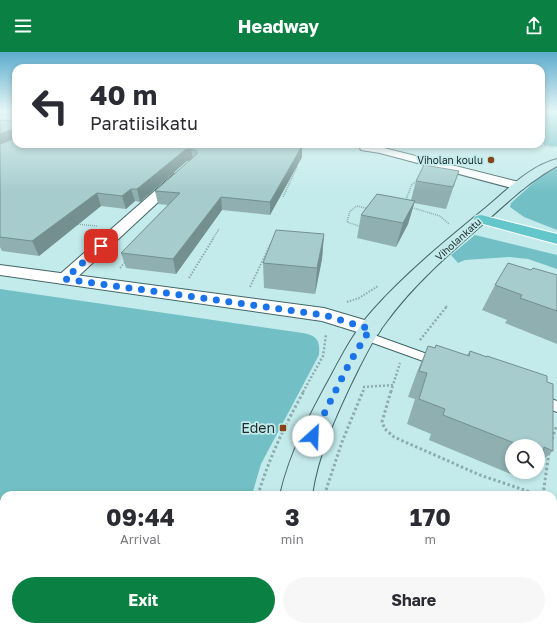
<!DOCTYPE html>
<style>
body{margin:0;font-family:"Golos Text",sans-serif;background:#f7f7f7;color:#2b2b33;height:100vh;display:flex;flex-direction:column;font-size:15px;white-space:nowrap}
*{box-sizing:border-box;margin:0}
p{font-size:13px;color:#7c7c81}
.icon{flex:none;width:22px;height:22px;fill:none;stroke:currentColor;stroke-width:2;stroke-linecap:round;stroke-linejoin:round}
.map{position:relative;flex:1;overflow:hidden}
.panel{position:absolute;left:0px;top:439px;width:557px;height:140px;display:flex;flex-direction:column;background:#fff;border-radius:12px 12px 0 0;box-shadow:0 2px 6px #0003}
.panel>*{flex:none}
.hud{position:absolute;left:12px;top:12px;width:533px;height:84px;border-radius:12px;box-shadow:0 2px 6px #0003;background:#fff;color:#2b2b33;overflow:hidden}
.controls{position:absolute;left:505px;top:387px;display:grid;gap:8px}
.controls a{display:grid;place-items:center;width:40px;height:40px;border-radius:50%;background:#fff;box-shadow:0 2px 6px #0003;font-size:20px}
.pin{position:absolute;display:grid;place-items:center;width:34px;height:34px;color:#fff;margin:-17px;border-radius:8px;box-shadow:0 2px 6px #0006}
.me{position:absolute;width:44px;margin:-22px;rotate:25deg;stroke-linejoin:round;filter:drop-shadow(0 0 3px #0008)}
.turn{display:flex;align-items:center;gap:14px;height:84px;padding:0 12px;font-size:18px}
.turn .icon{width:52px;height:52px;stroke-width:2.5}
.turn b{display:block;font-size:28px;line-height:34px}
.eta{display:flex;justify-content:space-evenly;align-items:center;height:68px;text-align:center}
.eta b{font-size:24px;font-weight:700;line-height:28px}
.cta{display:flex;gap:8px;margin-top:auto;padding:8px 12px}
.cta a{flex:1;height:46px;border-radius:24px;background:#0b8043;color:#fff;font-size:16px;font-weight:700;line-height:46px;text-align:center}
.cta a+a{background:#f7f7f7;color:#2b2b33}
header{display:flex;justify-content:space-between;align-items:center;height:52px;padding:0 12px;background:#0b8043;color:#fff;font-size:18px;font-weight:700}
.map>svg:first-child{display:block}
.green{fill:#72c0c5}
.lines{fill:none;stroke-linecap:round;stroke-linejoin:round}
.service-casing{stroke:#426567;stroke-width:2}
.minor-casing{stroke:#426567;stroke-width:2}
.tertiary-casing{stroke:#426567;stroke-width:2}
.secondary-casing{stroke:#426567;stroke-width:2}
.trunk-casing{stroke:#fff;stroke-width:2}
.path-far5{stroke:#8cabac;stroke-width:1;stroke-dasharray:1 1;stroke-linecap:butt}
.path-far4{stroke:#8cabac;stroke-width:1.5;stroke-dasharray:1 1;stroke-linecap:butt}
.path-far3{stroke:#8cabac;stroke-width:2;stroke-dasharray:1.5 1.5;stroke-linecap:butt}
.path-far2{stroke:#8cabac;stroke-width:2.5;stroke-dasharray:2 2;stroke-linecap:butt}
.path-far1{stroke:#8cabac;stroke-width:3;stroke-dasharray:2.5 2.5;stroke-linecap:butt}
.path{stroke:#8cabac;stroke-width:4;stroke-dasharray:3 3;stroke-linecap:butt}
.service{fill:#fff;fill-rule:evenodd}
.minor{fill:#fff;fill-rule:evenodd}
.tertiary{fill:#fff;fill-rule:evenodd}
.secondary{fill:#c4eaec;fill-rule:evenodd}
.trunk{fill:#63c6cb;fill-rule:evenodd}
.wall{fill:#8fafb1}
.shaded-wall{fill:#748f90}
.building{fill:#a6ccce;stroke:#748f90}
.route{stroke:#1a73e8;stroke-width:7;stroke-dasharray:0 12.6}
.poi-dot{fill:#874417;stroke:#c4ebec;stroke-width:1.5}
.labels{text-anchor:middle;stroke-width:3.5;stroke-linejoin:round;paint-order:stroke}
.far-poi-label{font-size:10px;fill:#1b2a2b;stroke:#c4ebec;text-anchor:end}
.far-street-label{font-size:10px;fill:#1b2a2b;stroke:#c4ebec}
.near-poi-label{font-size:14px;fill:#1b2a2b;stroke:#c4ebec;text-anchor:end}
</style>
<header><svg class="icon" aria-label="menu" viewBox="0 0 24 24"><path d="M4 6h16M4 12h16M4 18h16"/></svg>Headway<svg class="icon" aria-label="share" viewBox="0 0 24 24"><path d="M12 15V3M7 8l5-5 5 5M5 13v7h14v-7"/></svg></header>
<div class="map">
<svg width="557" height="579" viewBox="0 0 557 579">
<rect width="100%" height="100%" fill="#c4ebec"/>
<g class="green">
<path d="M557,62V95L545,93L541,91V63Z"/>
<path d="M557,115V178L524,165L510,155L511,151L540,125Z"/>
<path d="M475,183L557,203V217L528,207L509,205L465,208L458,211L451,203Z"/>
<path d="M0,237L303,281C318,284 320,289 319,303L261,412L252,443H4V575H251L252,579H0Z"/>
</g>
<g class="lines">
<defs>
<g id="service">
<path d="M366,280L441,307L443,310L441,313L437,314L362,287L361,284L362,281Z"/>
<path d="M541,343L557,349V360L536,352L535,348L536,344Z"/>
</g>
<g id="minor">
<path d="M365,93L380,95L523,131L525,134L523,137L519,138L380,101L361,98L360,96L361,94Z"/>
<path d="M178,121L182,122L184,125L182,128L71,231L65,232L59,231L56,227L59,223L174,122Z"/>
</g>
<path id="tertiary" d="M0,213L324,256L378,272L381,277L378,282L370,284L322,269L0,223Z"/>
<g id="secondary">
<path d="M557,107V114C528,130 507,151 483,172C449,202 414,232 387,269C372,288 362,310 351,332C334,368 318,403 312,443H280C290,400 310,362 331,324C343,301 356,277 373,258C406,221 445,189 483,158C505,140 529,114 557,107Z"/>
<path d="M287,575H327L328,579H288Z"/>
</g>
<path id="trunk" d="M481,163L557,182V192L476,170L474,167L476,164Z"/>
</defs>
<use href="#service" class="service-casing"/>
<use href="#minor" class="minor-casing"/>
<use href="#tertiary" class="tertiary-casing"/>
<use href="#secondary" class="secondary-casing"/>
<use href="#trunk" class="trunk-casing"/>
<g class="path-far5">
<path d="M541,85L557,86"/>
<path d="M532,92L539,93"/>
</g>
<g class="path-far4">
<path d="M532,92L553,95"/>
<path d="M283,145L297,115"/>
<path d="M405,150L412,132L418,129"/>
<path d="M410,155L440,164L449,172"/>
<path d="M76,172L97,174"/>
<path d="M362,175L347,170L350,159L357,154L369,157"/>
<path d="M212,188L219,177"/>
</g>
<g class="path-far3">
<path d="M120,216L126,209"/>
<path d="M189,226L213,187"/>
<path d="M250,235L271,191"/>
<path d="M347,250L359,246L378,234"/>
<path d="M446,255L448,253"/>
</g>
<g class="path-far2">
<path d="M420,288L447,254"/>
<path d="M363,335L393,333L400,311"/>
<path d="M303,340L323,304L326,283"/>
<path d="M363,340L364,336"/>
<path d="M391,340L393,333"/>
</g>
<g class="path-far1">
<path d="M391,339L382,370L385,377L394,385L480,423L539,443"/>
<path d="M552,387L557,373"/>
<path d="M326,438L342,390L363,339"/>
<path d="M258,443C269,406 285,373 304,339"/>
<path d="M543,443L549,400"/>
</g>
<g class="path">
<path d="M553,489L557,505"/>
<path d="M260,575L261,579"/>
</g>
<use href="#service" class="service"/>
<use href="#minor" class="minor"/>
<use href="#tertiary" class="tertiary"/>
<use href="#secondary" class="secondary"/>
<use href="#trunk" class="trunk"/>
</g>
<g class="wall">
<path d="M0,68L16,69V92L302,94V105L270,163L222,158L176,222L126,216L121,201L168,153L158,152L155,139L190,108L187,109L140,150L135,149L126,157L101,154L39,204L2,199L0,195Z"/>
<path d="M409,92H430L428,95Z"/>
<path d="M459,119L446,157L414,151L408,172L396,195L357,186L361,163L411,148L416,129Z"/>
<path d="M324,182L322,207L315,242L264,236L263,211Z"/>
<path d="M531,218L557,223V292L505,271L507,268L482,258L495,233Z"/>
<path d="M428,294L467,303L470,299L487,305V304L547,330L553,399L538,412V394H512V420H530L528,422L524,420L518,425L429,388L431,382L407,372L415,347L408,345L417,320Z"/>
</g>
<g class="shaded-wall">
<path d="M11,78L15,89L0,94V82Z"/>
<path d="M302,94V105L270,163V150Z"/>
<path d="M191,97L193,108L187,109L140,150L137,137L185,98Z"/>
<path d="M131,137L135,149L126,157L122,144Z"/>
<path d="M97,141L101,154L39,204L32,189Z"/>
<path d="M221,145L222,158L176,222L173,207Z"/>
<path d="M415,149L408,172L396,195L403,171Z"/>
<path d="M324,182L322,207L315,242L317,216Z"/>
</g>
<g class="building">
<path d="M0,68L16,69V80H13L11,78L0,82Z"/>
<path d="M16,86V92H277L302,94L270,150L221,145L173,207L121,201L180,141L155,139L197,102V99L191,97L185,98L137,137H131L122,144L97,141L32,189L0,185V92Z"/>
<path d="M424,113L459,119L453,135L416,129Z"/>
<path d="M377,142L415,149L403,171L361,163Z"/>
<path d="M276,178L324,182L317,216L263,211Z"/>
<path d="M508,211L531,218L533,216L557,223V259L520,246L522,243L495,233Z"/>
<path d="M436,293L469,304L470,299L487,305V304L547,324V330L553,332V399L544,395L543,402L538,400V394H522L443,363L445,357L419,347L427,321L419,319L428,294L435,296Z"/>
</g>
<linearGradient id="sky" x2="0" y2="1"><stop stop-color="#5daccd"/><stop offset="0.42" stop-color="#e4f6f6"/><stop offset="1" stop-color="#e4f6f6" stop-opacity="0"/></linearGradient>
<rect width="557" height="140" fill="url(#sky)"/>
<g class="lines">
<path class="route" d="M101,194L65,227L324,263L370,277L350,310L313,384"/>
</g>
<g class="poi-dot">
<circle cx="491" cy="108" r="4"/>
<rect x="279" y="372" width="8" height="8" rx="2"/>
</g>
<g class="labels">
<g class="far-poi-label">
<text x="483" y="112">Viholan koulu</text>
</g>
<g class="far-street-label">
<text transform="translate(458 187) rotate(-42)" y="4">Viholankatu</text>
</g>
<g class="near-poi-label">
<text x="275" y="381">Eden</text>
</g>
</g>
</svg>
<div class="controls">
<a><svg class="icon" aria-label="search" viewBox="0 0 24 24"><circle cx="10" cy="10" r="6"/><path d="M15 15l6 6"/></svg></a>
</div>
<div class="pin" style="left:101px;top:194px;background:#d93025"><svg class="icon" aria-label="arrive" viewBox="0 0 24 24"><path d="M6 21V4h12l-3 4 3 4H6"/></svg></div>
<svg class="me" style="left:313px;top:384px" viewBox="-20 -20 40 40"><circle r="19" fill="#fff"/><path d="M0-13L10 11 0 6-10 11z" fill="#1a73e8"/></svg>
<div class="hud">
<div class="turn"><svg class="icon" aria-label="left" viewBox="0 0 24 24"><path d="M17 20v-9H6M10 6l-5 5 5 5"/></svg><div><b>40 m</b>Paratiisikatu</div></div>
</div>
<section class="panel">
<div class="eta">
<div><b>09:44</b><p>Arrival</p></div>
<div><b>3</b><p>min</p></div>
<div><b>170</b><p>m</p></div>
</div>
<div class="cta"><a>Exit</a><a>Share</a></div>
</section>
</div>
